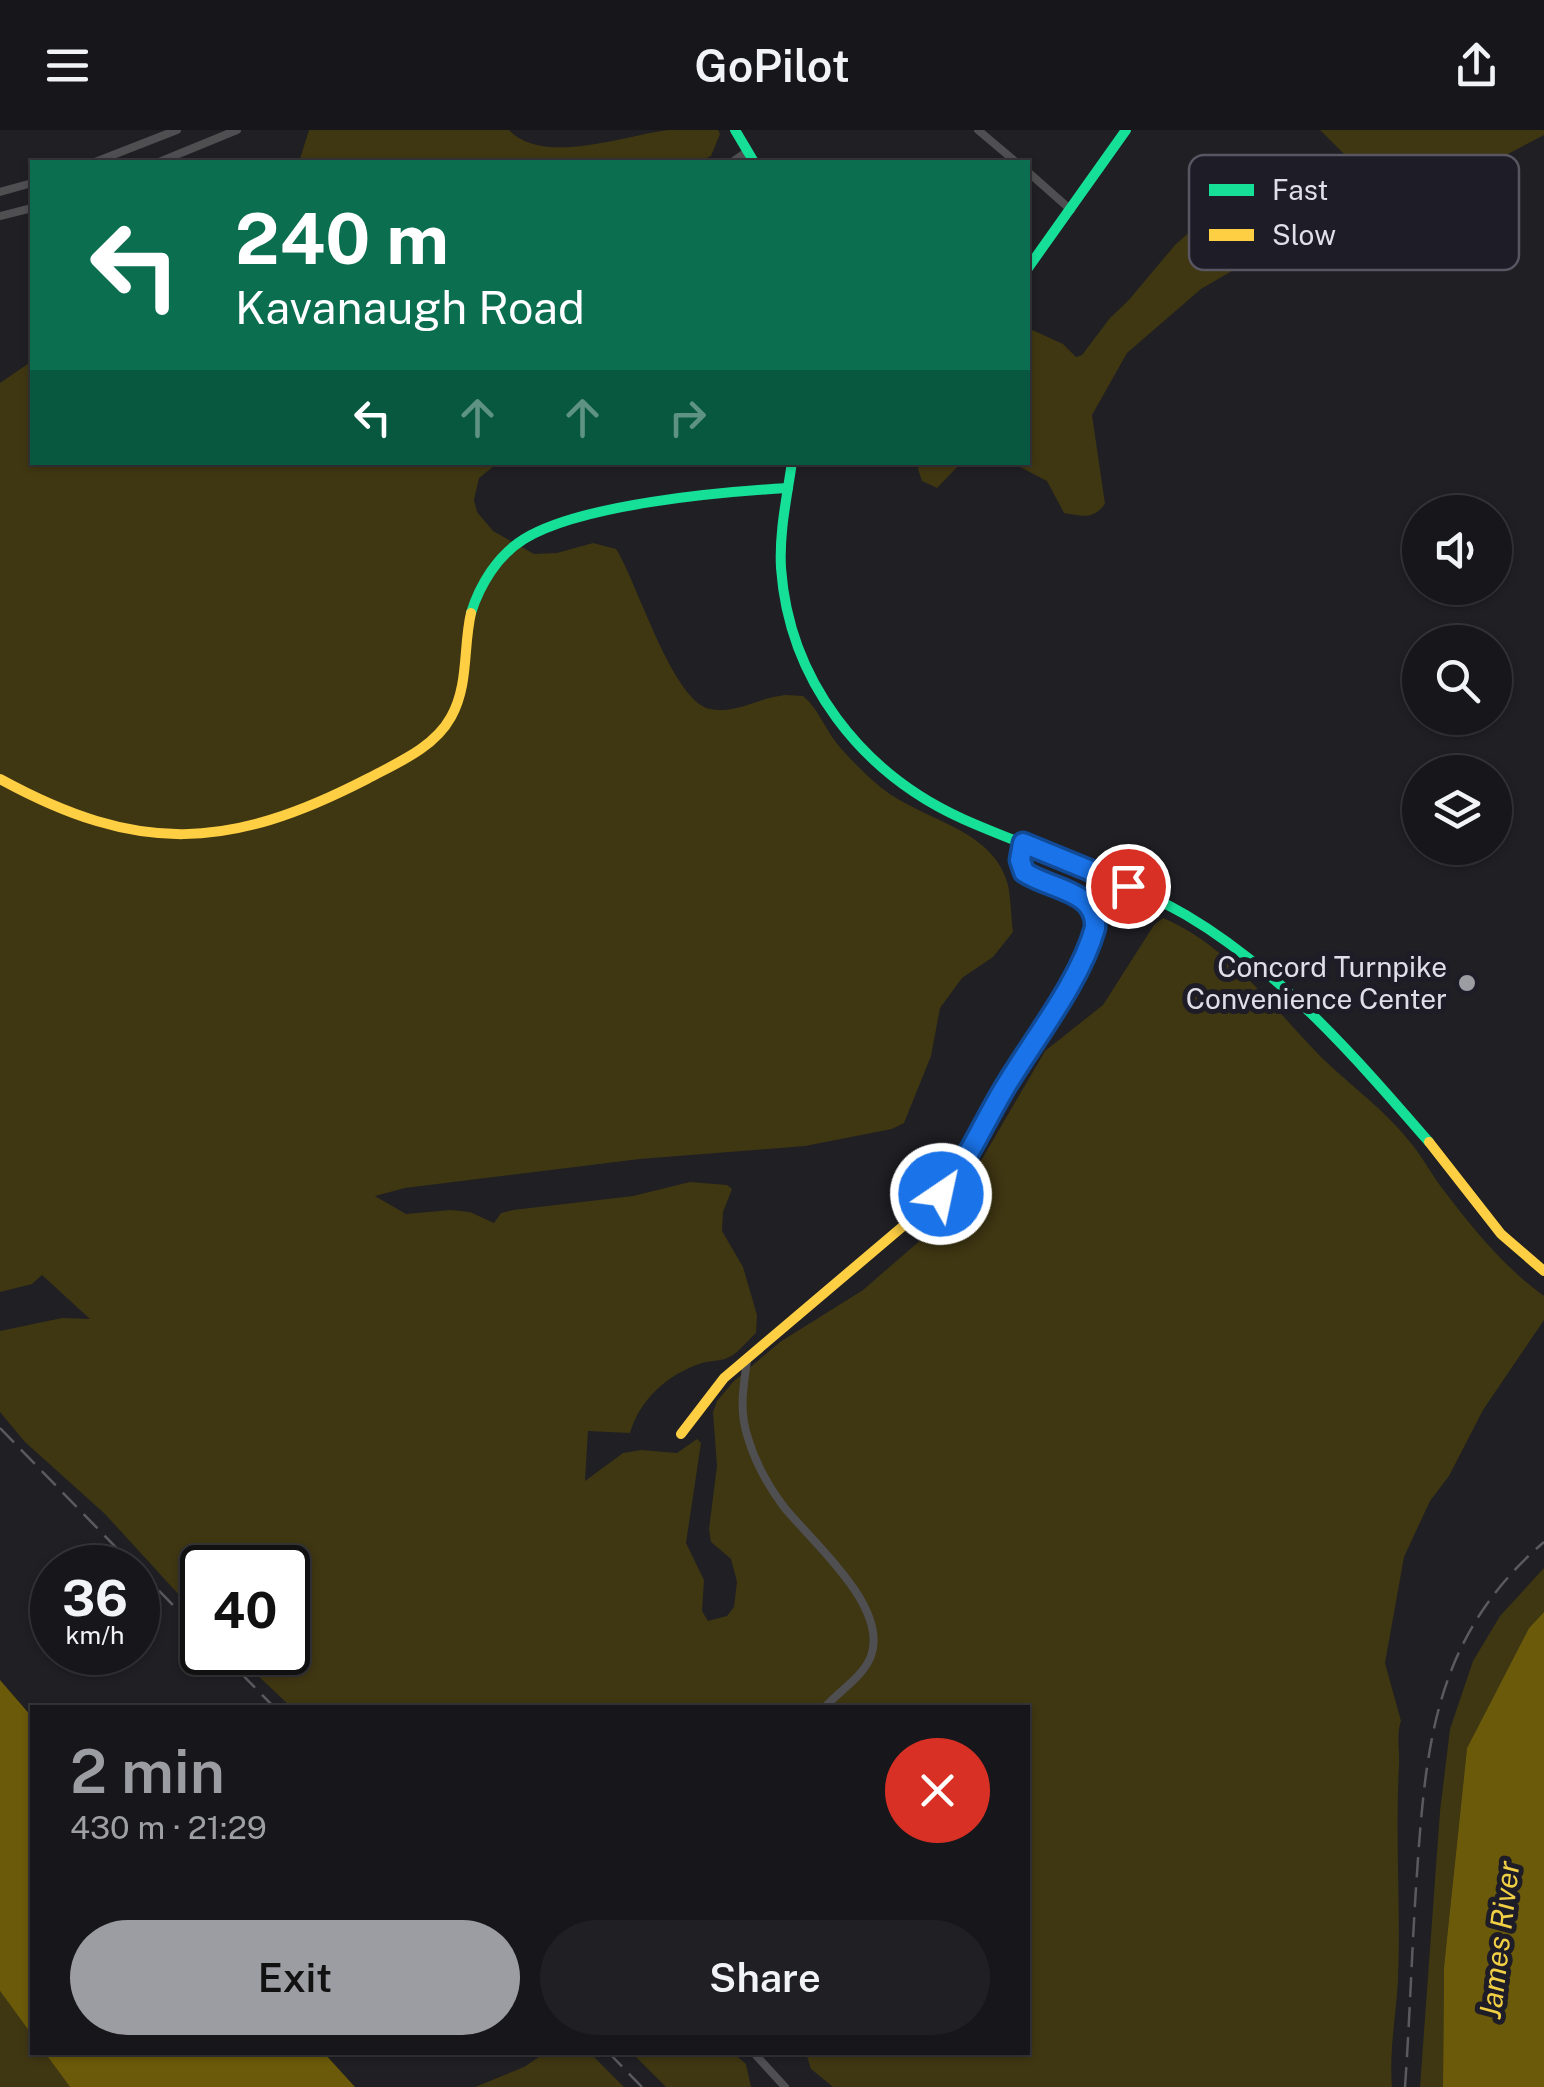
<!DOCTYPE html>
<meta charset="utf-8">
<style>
body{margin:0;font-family:"Public Sans",sans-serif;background:#202024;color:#f1f3f6;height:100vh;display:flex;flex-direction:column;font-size:38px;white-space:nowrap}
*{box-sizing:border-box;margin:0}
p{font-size:32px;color:#9e9fa3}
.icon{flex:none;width:55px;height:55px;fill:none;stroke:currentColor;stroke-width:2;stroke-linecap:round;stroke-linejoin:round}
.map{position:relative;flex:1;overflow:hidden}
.side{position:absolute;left:30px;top:1575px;width:1000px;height:350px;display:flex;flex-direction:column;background:#17171b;border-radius:0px;box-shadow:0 2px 8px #0004,0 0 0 2px #36363a}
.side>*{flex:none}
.top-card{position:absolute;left:30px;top:30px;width:1000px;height:305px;border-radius:0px;box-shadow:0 2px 8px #0004,0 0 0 2px #36363a;background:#0b6e4f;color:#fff;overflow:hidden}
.fabs{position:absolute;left:1402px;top:365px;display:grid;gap:20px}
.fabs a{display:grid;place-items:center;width:110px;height:110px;border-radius:50%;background:#17171b;box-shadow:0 2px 8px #0004,0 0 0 2px #36363a;font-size:50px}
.speed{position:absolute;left:30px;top:1415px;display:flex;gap:20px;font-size:50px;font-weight:700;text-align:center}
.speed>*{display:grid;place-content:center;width:130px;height:130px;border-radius:50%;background:#17171b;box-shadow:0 2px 8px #0004,0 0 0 2px #36363a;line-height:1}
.speed small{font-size:25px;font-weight:400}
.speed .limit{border:5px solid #111;border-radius:15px;background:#fff;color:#111}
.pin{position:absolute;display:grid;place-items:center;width:85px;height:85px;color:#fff;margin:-42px;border:5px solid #fff;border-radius:50%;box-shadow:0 2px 10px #0007}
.me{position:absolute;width:110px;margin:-55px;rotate:34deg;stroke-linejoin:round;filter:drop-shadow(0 0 8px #0008)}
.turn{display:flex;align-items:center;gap:35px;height:210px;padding:0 40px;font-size:45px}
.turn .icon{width:130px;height:130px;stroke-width:2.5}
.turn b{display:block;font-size:70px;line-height:85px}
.lanes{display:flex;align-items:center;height:95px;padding:0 40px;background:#0003;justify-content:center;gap:50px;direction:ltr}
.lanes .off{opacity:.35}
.round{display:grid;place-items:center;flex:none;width:105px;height:105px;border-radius:52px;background:#202024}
.overview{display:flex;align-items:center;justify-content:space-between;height:170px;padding:0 40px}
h1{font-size:60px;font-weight:600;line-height:75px;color:#9c9ca3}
.action{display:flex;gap:20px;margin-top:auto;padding:20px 40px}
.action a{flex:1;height:115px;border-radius:60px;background:#9c9ca3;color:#111;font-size:40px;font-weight:600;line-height:115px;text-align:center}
.action a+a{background:#202024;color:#f1f3f6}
header{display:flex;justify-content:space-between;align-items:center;height:130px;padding:0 40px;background:#17171b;font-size:45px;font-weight:600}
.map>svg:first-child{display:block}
.green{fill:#3f3612}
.water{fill:#6b5a09}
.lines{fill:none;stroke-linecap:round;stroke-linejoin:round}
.street{stroke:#4f4f51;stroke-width:8}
.fast{stroke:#16e098;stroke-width:10}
.slow{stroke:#ffcf43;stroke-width:10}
.rail{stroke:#5b5a5e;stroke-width:2.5;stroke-dasharray:20 10;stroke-linecap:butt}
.route-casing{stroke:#114b97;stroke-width:25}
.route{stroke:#1a73e8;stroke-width:18}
.poi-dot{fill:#9c9ca3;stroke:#1d1c27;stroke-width:4}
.labels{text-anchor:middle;stroke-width:10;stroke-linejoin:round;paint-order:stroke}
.poi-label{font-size:28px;fill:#e0dfe7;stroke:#1d1c27;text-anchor:end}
.water-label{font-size:30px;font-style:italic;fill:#f0cf45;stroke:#1d1c27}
.key{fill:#1d1c27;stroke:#585661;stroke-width:2.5}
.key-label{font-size:28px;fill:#e0dfe7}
</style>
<header><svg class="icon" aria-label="menu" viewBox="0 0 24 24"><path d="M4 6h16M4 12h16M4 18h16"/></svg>GoPilot<svg class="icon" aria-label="share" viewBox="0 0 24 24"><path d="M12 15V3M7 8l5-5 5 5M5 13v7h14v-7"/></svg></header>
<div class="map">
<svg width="1544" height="1957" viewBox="0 0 1544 1957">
<rect width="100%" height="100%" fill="#1f1f24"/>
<g class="green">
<path d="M309,0H509C544,37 627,4 670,0C686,0 703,0 718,0L720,4L711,26L698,32H299Z"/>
<path d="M1320,0H1544V5L1460,49L1352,76L1307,97L1201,159L1127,223L1092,285L1105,374C1093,390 1082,386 1064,383L1047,351L1012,333L1028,332V198L1063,214L1076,227L1082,225L1110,188L1128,171L1175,115L1229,67L1272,45L1332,35L1342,30L1344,24Z"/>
<path d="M32,231V332L498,333L479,348L474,370L477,382L493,401L534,424L557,423L593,413L616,419C637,451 672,571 710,579C736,584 756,569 779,566C786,564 795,566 803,566C819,579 825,600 839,616C850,629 864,643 877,654C918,691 993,696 1008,755C1011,770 1011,787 1013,802L993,827L962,848L940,878L931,926L904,993L892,999L805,1016L640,1029L405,1058L375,1066L406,1084L451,1080L470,1082L494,1093L501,1083L513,1080L633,1066L690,1052L727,1055L732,1059L723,1082L722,1101L743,1137L757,1185L756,1203C747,1211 737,1225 725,1229C718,1231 709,1231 702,1233C668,1244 640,1269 630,1303L588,1301L585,1351L623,1323L641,1320L677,1323L697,1309L701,1313L686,1413L704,1450L702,1481L708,1491L727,1486L734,1477L737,1452L731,1429L711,1412L709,1399L717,1336L713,1282L717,1271L733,1252L780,1212L863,1160L938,1095L958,1070L1045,921L1103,875L1154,795L1163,788C1229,816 1273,878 1322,928C1351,956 1384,979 1410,1012C1423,1027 1432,1046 1445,1062C1474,1100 1505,1138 1544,1166V1190L1483,1280L1449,1346L1430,1371L1404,1427L1385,1533L1401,1591C1396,1605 1400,1621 1399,1636C1395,1708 1401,1779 1398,1850C1396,1887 1389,1920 1392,1957H833L811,1939L806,1923L1028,1922V1578L291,1577L234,1523L288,1522V1438H202V1490L105,1384L25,1312L0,1282V1201L62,1188L90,1189L42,1145L32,1154L0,1162V253Z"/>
<path d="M920,333V332L961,333L937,358L922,351L918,339Z"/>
<path d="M1544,1438V1482L1529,1498L1467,1618L1444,1837L1443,1957H1420L1440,1681L1450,1599L1473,1531L1500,1486Z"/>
<path d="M0,1861L32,1905V1922L45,1923L70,1957H0Z"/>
<path d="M545,1923H590L624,1957H475L524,1937Z"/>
<path d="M632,1923H733L746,1934L751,1957H666Z"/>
</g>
<g class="water">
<path d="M1544,1482V1957H1443L1444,1837L1467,1618L1529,1498Z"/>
<path d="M0,1550L32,1587V1905L0,1861Z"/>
<path d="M45,1923H324L355,1957H70Z"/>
</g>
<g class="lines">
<g class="street">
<path d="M978,0L1016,32"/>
<path d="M95,32L177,0"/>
<path d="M159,32L237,0"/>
<path d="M732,32L748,21"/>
<path d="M1028,42L1071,80"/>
<path d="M0,62L32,53"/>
<path d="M0,86L32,78"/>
<path d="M747,1231C743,1258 739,1282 748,1308C755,1332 769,1357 784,1377C811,1411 889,1476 871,1526C863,1547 839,1561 824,1578"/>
<path d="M753,1922L785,1957"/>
</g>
<g class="fast">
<path d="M735,0L754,32"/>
<path d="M1028,138L1126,0"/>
<path d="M792,332C787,367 779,402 781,438C789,550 861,643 963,689C1037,722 1115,744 1186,785C1281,841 1357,929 1429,1012"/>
<path d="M471,483C480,454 498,425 524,409C581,374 720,362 788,358"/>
<path d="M1023,713L1020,729L1024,742L1083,769L1095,785L1084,825L1058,874"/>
</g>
<g class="slow">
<path d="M0,649C139,725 229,720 367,649C397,633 434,618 451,587C469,555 463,517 471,483"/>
<path d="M1429,1012L1501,1104L1544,1141"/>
<path d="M681,1304L724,1248L941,1064L1058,874"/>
</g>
<g class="rail">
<path d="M0,1298L136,1438"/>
<path d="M138,1439L202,1505"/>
<path d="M220,1522L275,1578"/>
<path d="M608,1922L642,1957"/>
<path d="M1405,1957C1410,1886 1412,1814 1417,1743C1426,1611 1436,1505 1544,1412"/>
</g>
</g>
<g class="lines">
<defs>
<path id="route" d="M941,1064C967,1032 983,994 1004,959C1033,910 1080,852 1095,798C1098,760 1048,759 1024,742L1020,730L1023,713L1128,756"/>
</defs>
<use href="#route" class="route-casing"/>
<use href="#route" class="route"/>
</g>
<circle class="poi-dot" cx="1467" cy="853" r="10"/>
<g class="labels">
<g class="poi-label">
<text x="1447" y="847">Concord Turnpike<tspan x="1447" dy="32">Convenience Center</tspan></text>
</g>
<g class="water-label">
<text transform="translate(1500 1810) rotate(-83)" y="10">James River</text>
</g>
</g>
<rect x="1189" y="25" width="330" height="115" rx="15" class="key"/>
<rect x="1209" y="54" width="45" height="12" fill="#16e098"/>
<rect x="1209" y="99" width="45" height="12" fill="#ffcf43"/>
<g class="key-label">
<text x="1272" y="70">Fast</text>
<text x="1272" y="115">Slow</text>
</g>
</svg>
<div class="fabs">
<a><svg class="icon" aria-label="sound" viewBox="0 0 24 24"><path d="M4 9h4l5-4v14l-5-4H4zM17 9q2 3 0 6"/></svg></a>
<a><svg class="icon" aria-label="search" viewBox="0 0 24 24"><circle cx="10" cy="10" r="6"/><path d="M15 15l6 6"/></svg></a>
<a><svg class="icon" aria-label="layers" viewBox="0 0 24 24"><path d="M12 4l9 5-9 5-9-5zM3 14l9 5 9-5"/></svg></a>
</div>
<div class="speed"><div>36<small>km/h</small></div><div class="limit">40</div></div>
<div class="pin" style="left:1128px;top:756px;background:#d93025"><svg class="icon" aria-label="arrive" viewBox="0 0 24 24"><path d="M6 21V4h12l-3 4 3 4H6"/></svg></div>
<svg class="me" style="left:941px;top:1064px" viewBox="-20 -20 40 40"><circle r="17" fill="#1a73e8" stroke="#fff" stroke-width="3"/><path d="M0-11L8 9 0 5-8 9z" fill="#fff"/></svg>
<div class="top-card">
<div class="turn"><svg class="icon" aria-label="left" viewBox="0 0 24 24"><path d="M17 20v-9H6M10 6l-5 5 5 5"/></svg><div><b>240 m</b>Kavanaugh Road</div></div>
<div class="lanes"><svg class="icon" aria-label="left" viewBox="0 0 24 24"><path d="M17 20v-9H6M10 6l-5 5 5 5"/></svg><svg class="icon off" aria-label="ahead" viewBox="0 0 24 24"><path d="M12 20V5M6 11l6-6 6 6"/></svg><svg class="icon off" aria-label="ahead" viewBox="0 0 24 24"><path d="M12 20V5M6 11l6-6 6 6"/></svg><svg class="icon off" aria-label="right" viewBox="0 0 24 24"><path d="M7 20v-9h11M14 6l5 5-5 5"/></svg></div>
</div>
<section class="side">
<div class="overview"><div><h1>2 min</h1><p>430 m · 21:29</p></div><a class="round" style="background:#d93025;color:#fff"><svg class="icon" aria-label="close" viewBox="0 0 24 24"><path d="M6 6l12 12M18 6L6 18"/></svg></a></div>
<div class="action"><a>Exit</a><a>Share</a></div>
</section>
</div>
